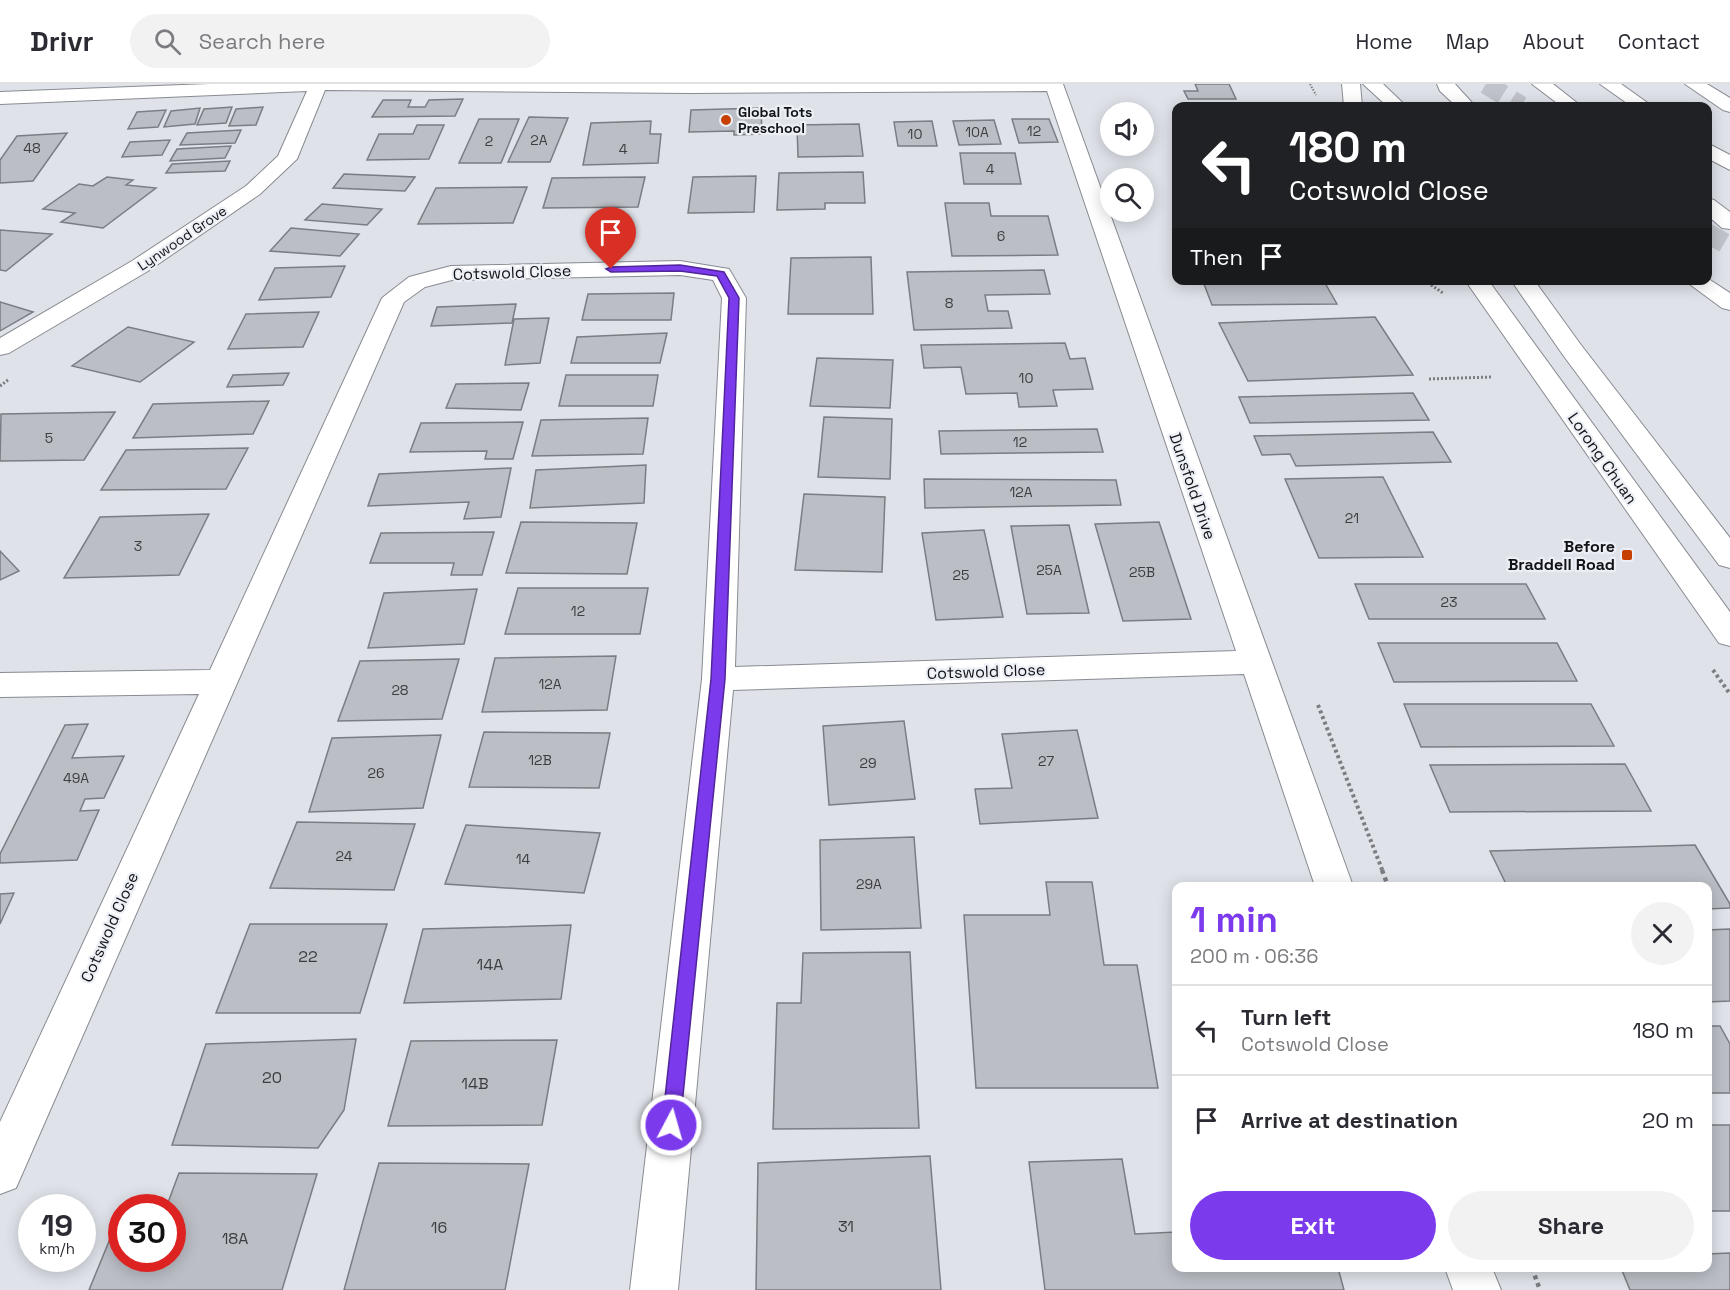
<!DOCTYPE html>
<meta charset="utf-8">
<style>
body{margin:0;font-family:"Space Grotesk",sans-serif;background:#f2f2f3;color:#2b2b33;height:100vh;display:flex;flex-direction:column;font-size:22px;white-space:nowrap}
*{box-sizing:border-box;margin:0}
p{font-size:20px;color:#7c7c81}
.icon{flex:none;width:33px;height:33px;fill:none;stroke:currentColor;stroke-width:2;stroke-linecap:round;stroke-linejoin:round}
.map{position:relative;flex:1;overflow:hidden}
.details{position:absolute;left:1172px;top:798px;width:540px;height:390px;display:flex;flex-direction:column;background:#fff;border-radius:12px;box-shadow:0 3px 15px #0003}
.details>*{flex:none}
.banner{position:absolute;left:1172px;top:18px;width:540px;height:183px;border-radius:12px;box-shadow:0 3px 15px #0003;background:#202124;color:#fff;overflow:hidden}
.fabs{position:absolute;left:1100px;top:18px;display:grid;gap:12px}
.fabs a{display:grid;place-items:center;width:54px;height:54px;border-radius:50%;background:#fff;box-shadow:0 3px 15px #0003;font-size:30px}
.speed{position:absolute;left:18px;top:1110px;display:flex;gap:12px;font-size:30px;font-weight:700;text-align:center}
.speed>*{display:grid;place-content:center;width:78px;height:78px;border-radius:50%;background:#fff;box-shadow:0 3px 15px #0003;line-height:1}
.speed small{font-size:15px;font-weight:400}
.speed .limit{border:9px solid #d22;background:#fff;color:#111}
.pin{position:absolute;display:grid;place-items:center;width:51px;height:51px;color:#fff;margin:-62px -26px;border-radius:50% 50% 50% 0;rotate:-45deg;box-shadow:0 0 6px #0007}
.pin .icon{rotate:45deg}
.me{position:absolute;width:66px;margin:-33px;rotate:6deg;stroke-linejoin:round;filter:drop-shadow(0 0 4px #0008)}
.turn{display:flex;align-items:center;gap:21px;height:126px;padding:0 18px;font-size:27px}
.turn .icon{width:78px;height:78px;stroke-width:2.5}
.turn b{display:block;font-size:42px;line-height:51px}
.then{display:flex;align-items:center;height:57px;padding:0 18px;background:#0003;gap:12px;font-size:22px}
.round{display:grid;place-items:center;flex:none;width:63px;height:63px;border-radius:32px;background:#f2f2f3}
.head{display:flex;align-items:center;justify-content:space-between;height:102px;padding:0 18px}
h1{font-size:36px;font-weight:700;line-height:45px;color:#7c3aed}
.cta{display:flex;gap:12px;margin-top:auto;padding:12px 18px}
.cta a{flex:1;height:69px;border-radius:36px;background:#7c3aed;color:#fff;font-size:24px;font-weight:700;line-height:69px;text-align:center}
.cta a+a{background:#f2f2f3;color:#2b2b33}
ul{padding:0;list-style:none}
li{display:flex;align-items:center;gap:18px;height:90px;padding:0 18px;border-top:2px solid #e1e1e2}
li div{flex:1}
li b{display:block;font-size:22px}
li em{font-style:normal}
header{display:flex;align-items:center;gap:36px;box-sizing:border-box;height:84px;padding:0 30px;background:#fff;border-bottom:2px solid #e1e1e2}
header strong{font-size:28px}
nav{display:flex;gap:33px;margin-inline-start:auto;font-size:21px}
.search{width:420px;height:54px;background:#f2f2f3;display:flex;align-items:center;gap:15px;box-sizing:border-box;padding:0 21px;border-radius:33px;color:#7c7c81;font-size:22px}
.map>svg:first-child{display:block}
.building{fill:#bbbec5;stroke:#7a7d83;stroke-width:1.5}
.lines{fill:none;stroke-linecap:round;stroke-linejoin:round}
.highway-tunnel{stroke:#c0c3c9;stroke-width:20;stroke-dasharray:20 10;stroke-linecap:butt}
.minor-casing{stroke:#888b91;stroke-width:2}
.major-casing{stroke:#888b91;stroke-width:2}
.highway-casing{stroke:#888b91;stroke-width:2}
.path-far3{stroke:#7b7d82;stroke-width:2;stroke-dasharray:1.5 1.5;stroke-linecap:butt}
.path-far2{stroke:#7b7d82;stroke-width:3;stroke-dasharray:2 2;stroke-linecap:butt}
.path-far1{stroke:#7b7d82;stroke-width:4;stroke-dasharray:3 3;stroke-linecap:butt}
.path{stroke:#7b7d82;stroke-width:4.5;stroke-dasharray:4 4;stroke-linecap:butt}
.minor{fill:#fff;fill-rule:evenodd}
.major{fill:#fff;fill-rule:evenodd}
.highway{fill:#fff;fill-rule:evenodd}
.route{fill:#7c3aed;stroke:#51269a;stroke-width:1.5}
.poi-dot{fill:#c64001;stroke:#eceff6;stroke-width:2}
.labels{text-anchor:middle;stroke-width:4.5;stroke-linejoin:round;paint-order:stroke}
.far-poi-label{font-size:14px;font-weight:bold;fill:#121316;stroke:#eceff6;text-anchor:start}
.number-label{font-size:14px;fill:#3c3e42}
.far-street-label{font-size:14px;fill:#121316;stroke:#eceff6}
.street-label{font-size:16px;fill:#121316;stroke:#eceff6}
.poi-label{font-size:16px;font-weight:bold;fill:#121316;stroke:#eceff6;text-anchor:end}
.near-number-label{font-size:16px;fill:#3c3e42}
</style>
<header>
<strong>Drivr</strong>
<div class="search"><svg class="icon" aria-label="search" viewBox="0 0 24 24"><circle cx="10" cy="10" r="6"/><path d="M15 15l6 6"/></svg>Search here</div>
<nav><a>Home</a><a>Map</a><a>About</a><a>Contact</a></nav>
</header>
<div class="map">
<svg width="1730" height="1206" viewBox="0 0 1730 1206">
<rect width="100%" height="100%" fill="#dfe2e9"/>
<g class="building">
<path d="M1195,0H1229L1236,15H1188L1184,7H1198Z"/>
<path d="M463,15L455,32L372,33L383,16H411L408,23H425L429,16Z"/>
<path d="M232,23L226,39L197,41L204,25Z"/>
<path d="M263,23L256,41L229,42L236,25Z"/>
<path d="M200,24L195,40L164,43L171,27Z"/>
<path d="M761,24L762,50L734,51V47L689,48L691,26Z"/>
<path d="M166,26L158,43L128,45L137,28Z"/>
<path d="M529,33L568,34L550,78H508Z"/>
<path d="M479,35H519L501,79H459Z"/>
<path d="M1012,35H1049L1058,58L1019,59Z"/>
<path d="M994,36L1001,60L959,61L953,37Z"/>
<path d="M651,37L650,50H661L658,79L583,81L591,39Z"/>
<path d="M932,37L937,62H898L894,38Z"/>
<path d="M859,40L863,72L798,73L797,41Z"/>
<path d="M417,41H444L429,75L367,76L379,50H413Z"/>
<path d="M241,46L235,59L180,61L187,49Z"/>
<path d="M67,49L33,97L0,99V76L17,52Z"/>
<path d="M170,56L162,71L122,73L130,58Z"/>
<path d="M231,62L225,74L170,77L177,65Z"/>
<path d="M960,69H1015L1021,100H964Z"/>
<path d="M230,77L225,87L166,89L172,80Z"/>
<path d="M863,88L865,119H825V125L777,126L779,89Z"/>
<path d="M344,90L415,93L405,107L333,104Z"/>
<path d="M756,92L754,128L688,129L693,93Z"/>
<path d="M107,93L133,96L126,101L156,104L103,144L61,138L75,129L43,125L79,100L93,102Z"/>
<path d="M645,93L638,123L543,124L552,94Z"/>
<path d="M527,103L513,139L418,140L436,104Z"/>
<path d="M945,119H989L991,132H1048L1058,171L952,172Z"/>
<path d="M322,120L382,125L367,141L305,136Z"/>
<path d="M291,144L359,150L340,172L270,167Z"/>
<path d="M0,146L52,150L6,187L0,186Z"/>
<path d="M871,173L873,230H788L791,174Z"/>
<path d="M345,182L331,213L259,216L275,184Z"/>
<path d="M1044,186L1050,210L985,211L988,227H1008L1012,244L914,246L907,188Z"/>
<path d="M1325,199L1337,220L1212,221L1204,200Z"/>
<path d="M674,209L671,236H582L588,210Z"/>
<path d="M0,218L33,228L0,247Z"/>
<path d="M516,220L512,239L431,242L437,223Z"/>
<path d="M319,228L303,263L228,265L246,230Z"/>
<path d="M1375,233L1413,291L1248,297L1219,239Z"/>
<path d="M549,234L540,279L505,281L514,235Z"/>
<path d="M128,243L194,258L140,298L72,282Z"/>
<path d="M667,249L660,279H571L577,253Z"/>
<path d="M1065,259L1070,275L1085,274L1093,305L1053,306L1057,322L1019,323L1017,309L966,310L961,283L924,284L921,261Z"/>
<path d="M817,274L893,276L890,324L810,322Z"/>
<path d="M289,289L283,301L227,303L233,291Z"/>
<path d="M566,291H658L653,322H559Z"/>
<path d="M529,299L521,326L446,324L456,300Z"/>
<path d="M1413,309L1429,336L1250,339L1239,313Z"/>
<path d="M269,317L253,350L133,354L153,320Z"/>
<path d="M115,328L84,376L0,377L1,330Z"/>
<path d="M824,333L892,335L890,395L818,393Z"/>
<path d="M648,334L643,370L532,372L541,336Z"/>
<path d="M523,338L513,375H485L487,367L410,368L421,339Z"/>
<path d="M1097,345L1103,368L941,370L939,347Z"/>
<path d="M1433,348L1451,378L1296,382L1290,370L1262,371L1254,352Z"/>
<path d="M248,364L226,405L101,406L126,366Z"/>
<path d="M646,381L644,419L530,424L536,386Z"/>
<path d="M511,384L501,433L464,435L469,418L368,422L379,390Z"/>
<path d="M1383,393L1423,473L1319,474L1285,395Z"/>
<path d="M924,395L1116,396L1121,421L925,424Z"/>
<path d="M804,410L885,413L882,488L795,486Z"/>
<path d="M209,430L179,491L64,494L100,433Z"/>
<path d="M521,438L637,439L627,490L506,489Z"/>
<path d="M1159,438L1191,535L1123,537L1095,440Z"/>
<path d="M1069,441L1089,529L1027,530L1011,442Z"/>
<path d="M984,446L1003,533L936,536L922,449Z"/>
<path d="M494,448L482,491H451L454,479H370L381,449Z"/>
<path d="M0,467L19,487L0,496Z"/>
<path d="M1355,500H1526L1545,535H1369Z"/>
<path d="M518,504H648L640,550H505Z"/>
<path d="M477,505L464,560L368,564L384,509Z"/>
<path d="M1378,559H1557L1577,597L1394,598Z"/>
<path d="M616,572L607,626L482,628L495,574Z"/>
<path d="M459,575L442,635L338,637L360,577Z"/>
<path d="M1404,620H1591L1614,662L1421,663Z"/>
<path d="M904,637L915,715L829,721L823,642Z"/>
<path d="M88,640L72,674L124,672L104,714L85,715L80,727L99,726L77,776L0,779V770L65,641Z"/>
<path d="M1077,646L1098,734L980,740L975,705L1012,704L1002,650Z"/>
<path d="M484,648L610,649L599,704L469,703Z"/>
<path d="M441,651L423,724L309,728L332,654Z"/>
<path d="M1625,680L1651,727L1450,728L1430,681Z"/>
<path d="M297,738L415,740L394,806L270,804Z"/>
<path d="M466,741L600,749L584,809L445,800Z"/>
<path d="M914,753L921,844L821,846L820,756Z"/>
<path d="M1695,761L1730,820V824L1707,825V802H1507L1490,767Z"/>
<path d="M1046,798H1092L1104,881H1137L1158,1004H976L964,831H1050Z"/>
<path d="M14,809L0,840V810Z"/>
<path d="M250,840H387L360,929H216Z"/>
<path d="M571,841L561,915L404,919L423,845Z"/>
<path d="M1730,845V917L1707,918V846Z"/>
<path d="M910,868L919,1044L773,1045L777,919H801L803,869Z"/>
<path d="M1707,942H1720L1730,960V1009H1707Z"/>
<path d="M356,955L344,1026L318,1064L172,1061L206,960Z"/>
<path d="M557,956L542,1041L388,1042L411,957Z"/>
<rect x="1707" y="1041" width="23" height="86"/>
<path d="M930,1072L941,1206H756L758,1079Z"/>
<path d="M1122,1075L1135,1150L1176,1148V1184H1338L1344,1206H1045L1029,1078Z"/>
<path d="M379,1079L529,1080L505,1206H344Z"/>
<path d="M179,1089L317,1090L282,1206H89L119,1133H122V1174H172V1124H166Z"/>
<path d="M1730,1169V1206H1630L1621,1184H1707V1170Z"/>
</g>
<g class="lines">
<g class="highway-tunnel">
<path d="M1486,0L1521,22"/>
<path d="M1707,149L1730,162"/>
</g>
<defs>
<g id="minor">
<path d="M209,0H1063L1353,802H1315L1244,590L733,606L678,1206H630L702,595L722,214L713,196L680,191L452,196L425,203L404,218L16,1104L0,1110V1038L199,610L0,613V589L210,586L382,214L409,193L451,182L680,177L729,185L746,214L735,583L1236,567L1047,7L691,9L325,6L297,75L260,110L148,187L9,269L0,271V254L132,177L246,102L278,72L307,7L0,20V8Z"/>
<path d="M1445,1184H1492L1501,1206H1453Z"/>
</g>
<g id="major">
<path d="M1465,196H1488L1730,528V562L1719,559Z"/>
<path d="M1511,196H1534L1581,261L1730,454V484L1719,481L1563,271Z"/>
</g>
<g id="highway">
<path d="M1342,0H1360L1362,22H1344Z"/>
<path d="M1363,0H1383L1406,22H1387Z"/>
<path d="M1437,0H1455L1475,22H1456L1440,7Z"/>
<path d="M1532,0H1553L1581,22H1561Z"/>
<path d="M1600,0H1621L1652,22H1631Z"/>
<path d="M1685,0H1707L1730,14V28L1723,26Z"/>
<path d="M1707,59L1730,71V86L1707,74Z"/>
<path d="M1707,114L1714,116L1730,128V145L1722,144L1707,131Z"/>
<path d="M1707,194L1730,209V226L1722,224L1684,196H1707Z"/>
</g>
</defs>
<use href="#minor" class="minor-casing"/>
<use href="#major" class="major-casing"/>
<use href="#highway" class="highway-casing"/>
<g class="path-far3">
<path d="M1310,0L1316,11"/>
<path d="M1424,196L1433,202"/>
</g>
<g class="path-far2">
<path d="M1431,201L1443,209"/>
<path d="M1429,295L1492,293"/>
<path d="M0,302L8,296"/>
</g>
<g class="path-far1">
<path d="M1713,586L1730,610"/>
<path d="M1318,621L1383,788"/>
</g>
<g class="path">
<path d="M1382,786L1388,802"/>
<path d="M1532,1184L1540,1206"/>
</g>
<use href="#minor" class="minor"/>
<use href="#major" class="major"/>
<use href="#highway" class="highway"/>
</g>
<path class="route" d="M680,181L724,188L739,214L725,595L680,1041L677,1048L671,1050L665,1048L662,1041L711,595L729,214L717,192L680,187L611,188L606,185L611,183Z"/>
<g class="poi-dot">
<circle cx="726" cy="36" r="6"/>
<rect x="1621" y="465" width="12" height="12" rx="3"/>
</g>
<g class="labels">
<g class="far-poi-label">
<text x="738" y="33">Global Tots<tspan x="738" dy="16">Preschool</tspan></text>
</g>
<g class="number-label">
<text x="1034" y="52">12</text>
<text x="977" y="53">10A</text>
<text x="915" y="55">10</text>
<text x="539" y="61">2A</text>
<text x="489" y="62">2</text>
<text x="32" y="69">48</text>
<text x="623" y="70">4</text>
<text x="990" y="90">4</text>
<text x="1001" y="157">6</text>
<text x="949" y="224">8</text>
<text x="1026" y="299">10</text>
<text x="49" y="359">5</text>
<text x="1020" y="363">12</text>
<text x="1021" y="413">12A</text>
<text x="1352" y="439">21</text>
<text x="138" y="467">3</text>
<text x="1049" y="491">25A</text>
<text x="1142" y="493">25B</text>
<text x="961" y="496">25</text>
<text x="1449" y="523">23</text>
<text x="578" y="532">12</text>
<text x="550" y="605">12A</text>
<text x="400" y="611">28</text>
<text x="540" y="681">12B</text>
<text x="1046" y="682">27</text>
<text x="868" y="684">29</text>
<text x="376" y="694">26</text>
<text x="76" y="699">49A</text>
<text x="344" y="777">24</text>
<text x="523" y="780">14</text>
<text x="869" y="805">29A</text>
</g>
<g class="far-street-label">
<text transform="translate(182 154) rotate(-34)" y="5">Lynwood Grove</text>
</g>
<g class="street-label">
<text transform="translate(512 188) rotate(-2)" y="6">Cotswold Close</text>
<text transform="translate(1603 374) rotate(55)" y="6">Lorong Chuan</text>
<text transform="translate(1193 402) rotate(71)" y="6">Dunsfold Drive</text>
<text transform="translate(986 587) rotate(-2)" y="6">Cotswold Close</text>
<text transform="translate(109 843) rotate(-66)" y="6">Cotswold Close</text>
</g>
<g class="poi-label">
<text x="1615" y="468">Before<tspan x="1615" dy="18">Braddell Road</tspan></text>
</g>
<g class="near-number-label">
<text x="308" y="878">22</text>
<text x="490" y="886">14A</text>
<text x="272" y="999">20</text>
<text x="475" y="1005">14B</text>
<text x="846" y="1148">31</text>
<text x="439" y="1149">16</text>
<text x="235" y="1160">18A</text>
</g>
</g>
</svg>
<div class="fabs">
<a><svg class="icon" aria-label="sound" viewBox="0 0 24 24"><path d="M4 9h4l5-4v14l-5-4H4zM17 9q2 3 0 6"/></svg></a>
<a><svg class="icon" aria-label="search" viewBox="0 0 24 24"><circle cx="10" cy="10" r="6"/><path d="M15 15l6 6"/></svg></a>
</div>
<div class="speed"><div>19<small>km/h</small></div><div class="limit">30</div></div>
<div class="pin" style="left:611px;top:185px;background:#d93025"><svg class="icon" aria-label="arrive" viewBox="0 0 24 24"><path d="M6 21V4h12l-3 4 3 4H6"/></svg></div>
<svg class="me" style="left:671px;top:1041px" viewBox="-20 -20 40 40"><circle r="17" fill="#7c3aed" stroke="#fff" stroke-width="3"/><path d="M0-11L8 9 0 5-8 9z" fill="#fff"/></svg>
<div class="banner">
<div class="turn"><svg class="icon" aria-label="left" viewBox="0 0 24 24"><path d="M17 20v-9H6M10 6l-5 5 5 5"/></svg><div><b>180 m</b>Cotswold Close</div></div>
<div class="then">Then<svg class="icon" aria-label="arrive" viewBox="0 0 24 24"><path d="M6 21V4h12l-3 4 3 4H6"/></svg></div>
</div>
<section class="details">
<div class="head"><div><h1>1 min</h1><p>200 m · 06:36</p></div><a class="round"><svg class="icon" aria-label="close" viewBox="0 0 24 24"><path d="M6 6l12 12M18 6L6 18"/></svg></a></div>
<ul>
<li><svg class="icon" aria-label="left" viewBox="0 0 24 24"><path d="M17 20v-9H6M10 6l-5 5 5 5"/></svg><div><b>Turn left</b><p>Cotswold Close</p></div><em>180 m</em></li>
<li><svg class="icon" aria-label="arrive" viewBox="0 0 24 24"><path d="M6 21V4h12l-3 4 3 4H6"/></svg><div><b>Arrive at destination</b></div><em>20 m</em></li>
</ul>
<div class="cta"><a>Exit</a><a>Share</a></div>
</section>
</div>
